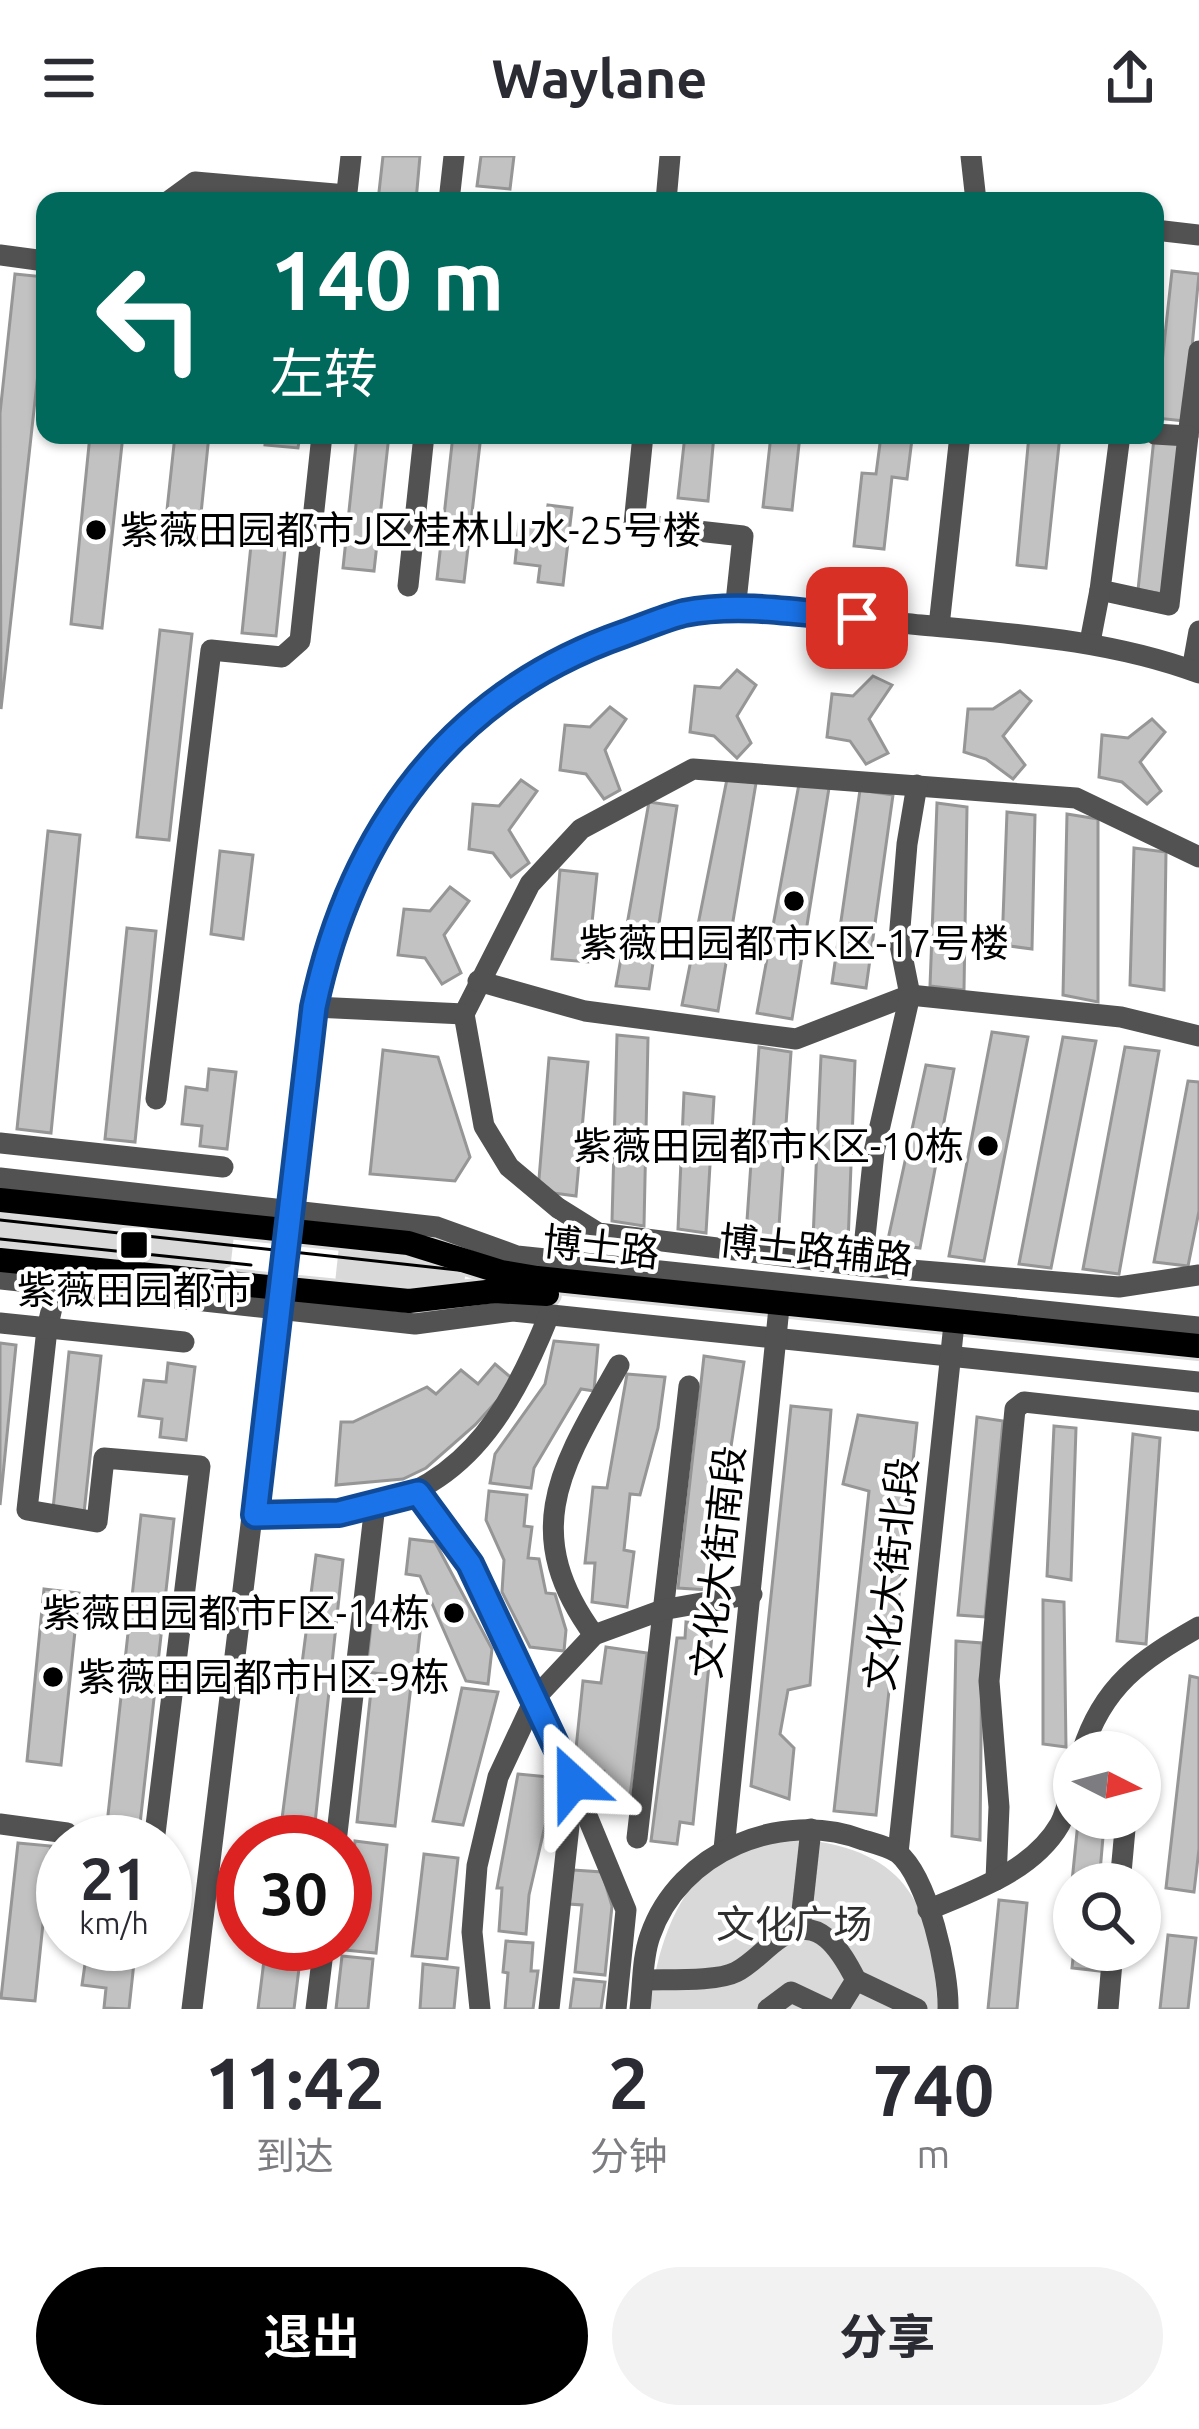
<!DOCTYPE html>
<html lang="zh">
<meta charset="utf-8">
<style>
body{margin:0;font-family:Ubuntu,"Noto Sans SC",sans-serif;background:#f2f2f3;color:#2b2b33;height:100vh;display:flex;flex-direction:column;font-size:45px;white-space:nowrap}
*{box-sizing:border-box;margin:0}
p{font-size:39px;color:#7c7c81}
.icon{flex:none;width:66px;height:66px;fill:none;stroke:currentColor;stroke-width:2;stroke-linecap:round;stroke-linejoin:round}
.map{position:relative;height:1853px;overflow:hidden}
.drawer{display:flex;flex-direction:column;background:#fff;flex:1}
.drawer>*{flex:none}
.guide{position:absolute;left:36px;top:36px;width:1128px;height:252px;border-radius:24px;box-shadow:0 3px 9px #0004;background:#00695c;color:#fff;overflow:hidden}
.needle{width:78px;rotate:96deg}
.fabs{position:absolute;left:1053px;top:1575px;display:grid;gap:24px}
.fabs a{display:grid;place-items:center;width:108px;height:108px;border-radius:50%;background:#fff;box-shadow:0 3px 9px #0004;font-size:60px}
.speed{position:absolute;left:36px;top:1659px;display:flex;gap:24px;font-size:60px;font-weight:700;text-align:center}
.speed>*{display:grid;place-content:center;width:156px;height:156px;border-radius:50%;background:#fff;box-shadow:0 3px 9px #0004;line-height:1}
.speed small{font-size:30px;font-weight:400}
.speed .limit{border:18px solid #d22;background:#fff;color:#111}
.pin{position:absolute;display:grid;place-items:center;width:102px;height:102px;color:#fff;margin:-51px;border-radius:24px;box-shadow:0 6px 18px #0006}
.me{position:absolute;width:132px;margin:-66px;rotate:336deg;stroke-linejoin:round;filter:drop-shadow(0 0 9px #0008)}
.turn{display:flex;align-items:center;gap:42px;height:252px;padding:0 36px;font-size:54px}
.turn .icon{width:156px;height:156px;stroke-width:2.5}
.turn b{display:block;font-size:84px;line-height:102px}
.eta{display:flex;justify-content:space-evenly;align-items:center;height:204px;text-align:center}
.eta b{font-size:72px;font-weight:700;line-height:84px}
.action{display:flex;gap:24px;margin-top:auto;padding:24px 36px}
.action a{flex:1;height:138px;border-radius:72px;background:#000;color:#fff;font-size:48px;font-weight:700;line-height:138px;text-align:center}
.action a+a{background:#f2f2f3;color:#2b2b33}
header{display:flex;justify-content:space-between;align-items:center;height:156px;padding:0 36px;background:#fff;font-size:54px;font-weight:700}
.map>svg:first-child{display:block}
.green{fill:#d9d9d9}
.building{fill:#c2c2c2;stroke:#969696;stroke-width:3}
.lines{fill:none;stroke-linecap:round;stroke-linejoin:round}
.major-casing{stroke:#dbdbdb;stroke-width:30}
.minor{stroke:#525252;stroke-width:21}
.major{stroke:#000;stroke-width:24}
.tram{stroke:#000;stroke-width:3}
.route-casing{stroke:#114b97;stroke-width:30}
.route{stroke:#1a73e8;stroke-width:21}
.poi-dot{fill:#000;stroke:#fff;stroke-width:4.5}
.labels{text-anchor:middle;stroke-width:9;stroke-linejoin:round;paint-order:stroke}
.poi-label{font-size:39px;fill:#000;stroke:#fff;text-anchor:start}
.street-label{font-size:39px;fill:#000;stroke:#fff}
.park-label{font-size:39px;fill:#303030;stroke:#fff}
</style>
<header><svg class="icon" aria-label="menu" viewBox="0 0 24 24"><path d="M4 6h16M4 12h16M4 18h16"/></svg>Waylane<svg class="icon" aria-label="share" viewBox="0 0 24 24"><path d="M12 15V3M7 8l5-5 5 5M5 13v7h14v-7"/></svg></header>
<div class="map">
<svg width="1199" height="1853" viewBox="0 0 1199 1853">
<rect width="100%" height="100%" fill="#fff"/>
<g class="green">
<path d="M0,1055L234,1079L230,1115L0,1091Z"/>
<path d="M339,1090L401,1097L466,1112L464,1130L396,1132L335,1127Z"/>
<path d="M800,1683C910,1695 932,1750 938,1853H650C656,1794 679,1713 744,1693C762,1688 782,1686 800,1683Z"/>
</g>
<g class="building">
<path d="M383,0H420L416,45H378Z"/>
<path d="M481,0H514L510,33L477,30Z"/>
<path d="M1172,115L1199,118L1185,265L1156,262Z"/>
<path d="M15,118L45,121V154L1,553L0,257Z"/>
<path d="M90,279H123L102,472L71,468Z"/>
<path d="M175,279H209L198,387L164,382Z"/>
<path d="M266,279H300L298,292L265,289Z"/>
<path d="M357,279H389L374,415L343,412Z"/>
<path d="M453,279H481L464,426L437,423Z"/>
<path d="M685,279H714L708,345L678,342Z"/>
<path d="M771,279H800L792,354L763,351Z"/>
<path d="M1029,279H1060L1046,412L1017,409Z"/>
<path d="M881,280L912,283L907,323L892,321L884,393L854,390L862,317L876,318Z"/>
<path d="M1154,282L1182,285L1164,438L1138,434Z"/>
<path d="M548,349L572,352L563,429L538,426L540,410L515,407L519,368L545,371Z"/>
<path d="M251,389L285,393L276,480L242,477Z"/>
<path d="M160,474L192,478L169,684L137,681Z"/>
<path d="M737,514L756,529L737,560L751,587L737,602L714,580L690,576L695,530L720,532Z"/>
<path d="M873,520L892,529L869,563L888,597L866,608L850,585L827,581L832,538L853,540Z"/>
<path d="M1020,535L1031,545L1003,580L1025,609L1013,623L986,603L964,596L968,553H993Z"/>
<path d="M610,551L626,563L605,594L620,634L604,643L586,618L560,614L565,569L590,571Z"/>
<path d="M1152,563L1165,576L1140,606L1161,635L1147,648L1122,626L1099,621L1102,579L1128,582Z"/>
<path d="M727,623L756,627L718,855L682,849Z"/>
<path d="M521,624L537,635L509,674L529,707L511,721L493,697L469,693L473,648L499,650Z"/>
<path d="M799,628L829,632L792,863L757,857Z"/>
<path d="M860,634L893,639L866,832L832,827Z"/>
<path d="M649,646L677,650L649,833L616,830Z"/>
<path d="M937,647L967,651L964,834L930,830Z"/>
<path d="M1007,656L1035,659L1032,793L1002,789Z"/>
<path d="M1067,658L1098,663V846L1063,839Z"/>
<path d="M48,675L80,679L51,977L17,973Z"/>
<path d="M1134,692L1166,696L1164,834L1130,829Z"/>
<path d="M220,695L253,699L243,783L211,778Z"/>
<path d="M560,714L597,718L588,806L552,803Z"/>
<path d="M450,731L469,745L444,779L461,817L442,828L425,802L398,799L404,753L430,755Z"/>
<path d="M127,772L156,775L135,986L105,983Z"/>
<path d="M992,876L1028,881L984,1105L949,1100Z"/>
<path d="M617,879L648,882L644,1070L612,1065Z"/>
<path d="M1063,881L1096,885L1051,1112L1019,1108Z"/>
<path d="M759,891L791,896L778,1084L746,1079Z"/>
<path d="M1125,891L1159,895L1119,1118L1083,1113Z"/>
<path d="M383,894L438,901L470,1001L455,1025L370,1018Z"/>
<path d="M821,900L855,905L848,1088L813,1083Z"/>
<path d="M549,902L588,906L576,1040L538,1035Z"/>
<path d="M926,909L954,913L920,1092L887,1088Z"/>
<path d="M209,913L236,916L227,993L200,990L202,970L182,968L186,931L207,934Z"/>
<path d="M1188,925L1199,926V1055L1188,1110L1154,1106Z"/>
<path d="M684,937L714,941L706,1077L678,1073Z"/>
<path d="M554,1185L598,1189L594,1235L581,1233L534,1312L531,1332L490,1327L495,1298L545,1228Z"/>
<path d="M0,1187L16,1189L0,1349Z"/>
<path d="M69,1196L101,1200L84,1357L53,1353Z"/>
<path d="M704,1200L744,1206L709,1434L678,1432Z"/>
<path d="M168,1207L195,1211L186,1284L160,1281L162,1263L139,1260L144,1224L166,1226Z"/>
<path d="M495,1208L515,1225L475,1269L426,1312L403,1323L336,1329L341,1266H353L427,1231L436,1238L461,1214L478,1228Z"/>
<path d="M627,1218L665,1221L658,1272L640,1339L630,1338L624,1394L634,1396L627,1451L592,1446L595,1407H585L593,1331L607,1332Z"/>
<path d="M791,1250L831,1254L810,1529L788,1534L780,1578L794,1592L789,1643L751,1630Z"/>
<path d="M858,1259L917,1267L876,1659L834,1655L869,1335L843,1328Z"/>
<path d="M977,1261L1003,1265L985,1461L958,1459Z"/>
<path d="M1054,1270L1076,1272L1071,1424L1047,1420Z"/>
<path d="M1133,1278L1160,1282L1146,1488L1117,1485Z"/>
<path d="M489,1335L527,1339L524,1370L532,1371L528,1402L539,1403L546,1437L555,1438L566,1474L564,1495L530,1491L502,1436L504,1404L486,1364Z"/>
<path d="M141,1359L174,1363L138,1686H105Z"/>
<path d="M410,1383L435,1386L492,1493L488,1528L466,1525L420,1420L406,1418Z"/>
<path d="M316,1399L343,1404L313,1686H279Z"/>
<path d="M44,1433L79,1437L61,1609L27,1605Z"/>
<path d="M1043,1444L1064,1446L1066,1591L1043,1588Z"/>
<path d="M373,1450L417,1456L421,1467L415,1522L366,1516Z"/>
<path d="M686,1466L713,1469L693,1668L680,1666L677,1688L651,1685L677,1482H685Z"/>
<path d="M956,1485L982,1487L980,1684L952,1680Z"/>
<path d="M606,1491L647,1497L630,1641L603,1637L604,1615L574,1612L583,1525L601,1527Z"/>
<path d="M1190,1520L1199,1522V1693L1194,1736L1166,1732Z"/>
<path d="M372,1525L411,1529L395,1670L357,1666Z"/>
<path d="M462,1532L498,1536L463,1669L433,1665Z"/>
<path d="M518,1618L560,1622L558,1649L550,1648L529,1739L526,1778L499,1775L502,1732H497Z"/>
<path d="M1078,1666L1104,1669L1099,1728H1074V1766L1068,1765Z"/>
<path d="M355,1685L387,1689L376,1797L344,1794Z"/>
<path d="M18,1687L51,1690L35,1845L1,1842Z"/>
<path d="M424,1698L458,1702L447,1803L412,1800Z"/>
<path d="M573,1714L602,1716L612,1750L605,1819L575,1816L582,1749L569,1748Z"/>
<path d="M999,1744L1027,1747L1017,1853H988Z"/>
<path d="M1168,1779L1196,1782L1188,1853H1160Z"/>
<path d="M506,1785L533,1787L531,1815H538L533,1853H505L508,1817L503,1816Z"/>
<path d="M111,1788H136L129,1853L104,1852L106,1832L82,1829L87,1794L110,1796Z"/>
<path d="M266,1788H302L294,1853H258Z"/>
<path d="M1074,1793L1102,1794L1100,1815L1072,1812Z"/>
<path d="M342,1800L373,1803L368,1853H336Z"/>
<path d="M423,1808L458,1812L454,1853H420Z"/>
<path d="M574,1823L605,1826L601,1853H570Z"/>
</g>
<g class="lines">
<defs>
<g id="major">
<path d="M0,1044L408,1087L501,1116L537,1122L1199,1190"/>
<path d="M0,1104L409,1145L495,1135L547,1138"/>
</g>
</defs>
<use href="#major" class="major-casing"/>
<g class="minor">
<path d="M971,0L976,45"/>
<path d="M169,45L195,26L347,39"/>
<path d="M346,45L351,0"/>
<path d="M449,45L454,0"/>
<path d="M666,45L670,0"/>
<path d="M1155,74L1199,79"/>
<path d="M0,99L45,105"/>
<path d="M1155,278L1188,280L1199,195"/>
<path d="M643,279L634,368L743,380L735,455"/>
<path d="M1120,279L1100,434L1169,449L1188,280"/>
<path d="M408,430L424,279"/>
<path d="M939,470L960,279"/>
<path d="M1090,486L1100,434"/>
<path d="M1192,514L1199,475"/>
<path d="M1199,701L1076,642L693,613L581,673L530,728L464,858L484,970L509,1011L558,1052L598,1077L862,1110L1119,1131L1199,1119"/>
<path d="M478,825L585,855L796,883L910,839L1121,861L1199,880"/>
<path d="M314,851L464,858"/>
<path d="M156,943L211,494L282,501L300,485L322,279"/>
<path d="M0,987L223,1011"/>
<path d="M0,1022L437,1071L517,1100L1199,1171"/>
<path d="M862,1110L874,996L910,839L899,784L907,688L917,629"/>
<path d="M0,1123L415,1168L513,1155L1199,1226"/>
<path d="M57,1130L47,1173L27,1354L97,1366L104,1302L200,1310L154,1686"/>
<path d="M0,1167L184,1186"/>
<path d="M418,1337L470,1408L573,1626L626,1754L616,1853"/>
<path d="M255,1359C282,1358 311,1360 339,1357C458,1343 508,1261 549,1159"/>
<path d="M594,1479C517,1374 563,1308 619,1209"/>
<path d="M1082,1596C1103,1529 1141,1504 1199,1471"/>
<path d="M0,1668L67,1677L66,1686"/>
<path d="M637,1682L689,1230"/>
<path d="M336,1686L375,1349"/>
<path d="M724,1693L781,1132"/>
<path d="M898,1697L956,1149"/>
<path d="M63,1710V1716"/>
<path d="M996,1724L999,1651L989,1525L1015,1253L1024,1246L1199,1265"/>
<path d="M1120,1728L1126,1662"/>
<path d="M928,1754C975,1734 1033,1715 1060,1668C1067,1655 1070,1637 1074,1623"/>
<path d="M800,1773L811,1673"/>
<path d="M643,1824C666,1823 717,1826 736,1816C752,1808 765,1792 780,1782C819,1756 841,1795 856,1824"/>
<path d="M192,1853L314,851C351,675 451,539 625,478C644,471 665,461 685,457C757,443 849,462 921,469C1015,478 1110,484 1199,517"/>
<path d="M316,1853L324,1788"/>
<path d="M480,1853L472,1776L477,1710L498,1621L535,1542L594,1479L662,1454L752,1438"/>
<path d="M549,1853L573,1633"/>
<path d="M640,1853C643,1830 642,1802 650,1780C679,1695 782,1653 863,1684C873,1687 889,1691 898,1697C928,1722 949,1815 948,1853"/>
<path d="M768,1853L791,1836L827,1853"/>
<path d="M838,1853L856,1824L917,1853"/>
<path d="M1108,1853L1113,1794"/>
</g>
<use href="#major" class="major"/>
<g class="tram">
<path d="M0,1064L1199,1195"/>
<path d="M0,1083L251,1109"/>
</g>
</g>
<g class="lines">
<defs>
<path id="route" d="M573,1626L470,1408L418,1337L339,1357L255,1359L314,851C351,676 451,538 624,478C644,471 664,462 684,457C740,446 802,457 857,462"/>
</defs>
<use href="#route" class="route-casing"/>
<use href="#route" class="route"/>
</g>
<g class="poi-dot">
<circle cx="96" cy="374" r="12"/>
<circle cx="794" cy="745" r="12"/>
<circle cx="988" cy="990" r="12"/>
<rect x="119" y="1074" width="30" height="30" rx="6"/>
<circle cx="454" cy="1457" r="12"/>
<circle cx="53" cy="1521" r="12"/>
</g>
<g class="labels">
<g class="poi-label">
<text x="120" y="388">紫薇田园都市J区桂林山水-25号楼</text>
<text x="794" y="801" text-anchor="middle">紫薇田园都市K区-17号楼</text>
<text x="964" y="1004" text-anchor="end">紫薇田园都市K区-10栋</text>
<text x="134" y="1148" text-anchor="middle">紫薇田园都市</text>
<text x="430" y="1471" text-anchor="end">紫薇田园都市F区-14栋</text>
<text x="77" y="1535">紫薇田园都市H区-9栋</text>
</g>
<g class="street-label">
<text transform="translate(601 1091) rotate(6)" y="14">博士路</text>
<text transform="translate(816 1094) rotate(6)" y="14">博士路辅路</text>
<text transform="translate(718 1406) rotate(-84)" y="14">文化大街南段</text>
<text transform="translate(891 1418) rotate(-84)" y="14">文化大街北段</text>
</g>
<g class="park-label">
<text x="794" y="1782">文化广场</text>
</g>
</g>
</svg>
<div class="fabs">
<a><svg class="needle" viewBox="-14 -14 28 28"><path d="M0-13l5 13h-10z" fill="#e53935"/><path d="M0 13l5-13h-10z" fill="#7c7c81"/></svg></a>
<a><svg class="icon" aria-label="search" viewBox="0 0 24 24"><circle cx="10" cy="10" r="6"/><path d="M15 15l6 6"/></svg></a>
</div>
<div class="speed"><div>21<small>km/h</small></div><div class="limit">30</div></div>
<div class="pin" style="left:857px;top:462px;background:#d93025"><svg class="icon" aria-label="arrive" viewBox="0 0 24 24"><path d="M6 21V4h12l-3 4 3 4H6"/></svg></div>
<svg class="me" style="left:573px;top:1626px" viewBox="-20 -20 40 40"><path d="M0-17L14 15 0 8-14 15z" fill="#1a73e8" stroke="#fff" stroke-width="4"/></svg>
<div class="guide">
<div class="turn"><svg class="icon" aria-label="left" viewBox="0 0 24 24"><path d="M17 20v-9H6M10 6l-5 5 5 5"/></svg><div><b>140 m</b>左转</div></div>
</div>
</div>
<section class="drawer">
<div class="eta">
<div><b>11:42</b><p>到达</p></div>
<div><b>2</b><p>分钟</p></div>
<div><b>740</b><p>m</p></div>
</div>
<div class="action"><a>退出</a><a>分享</a></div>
</section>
